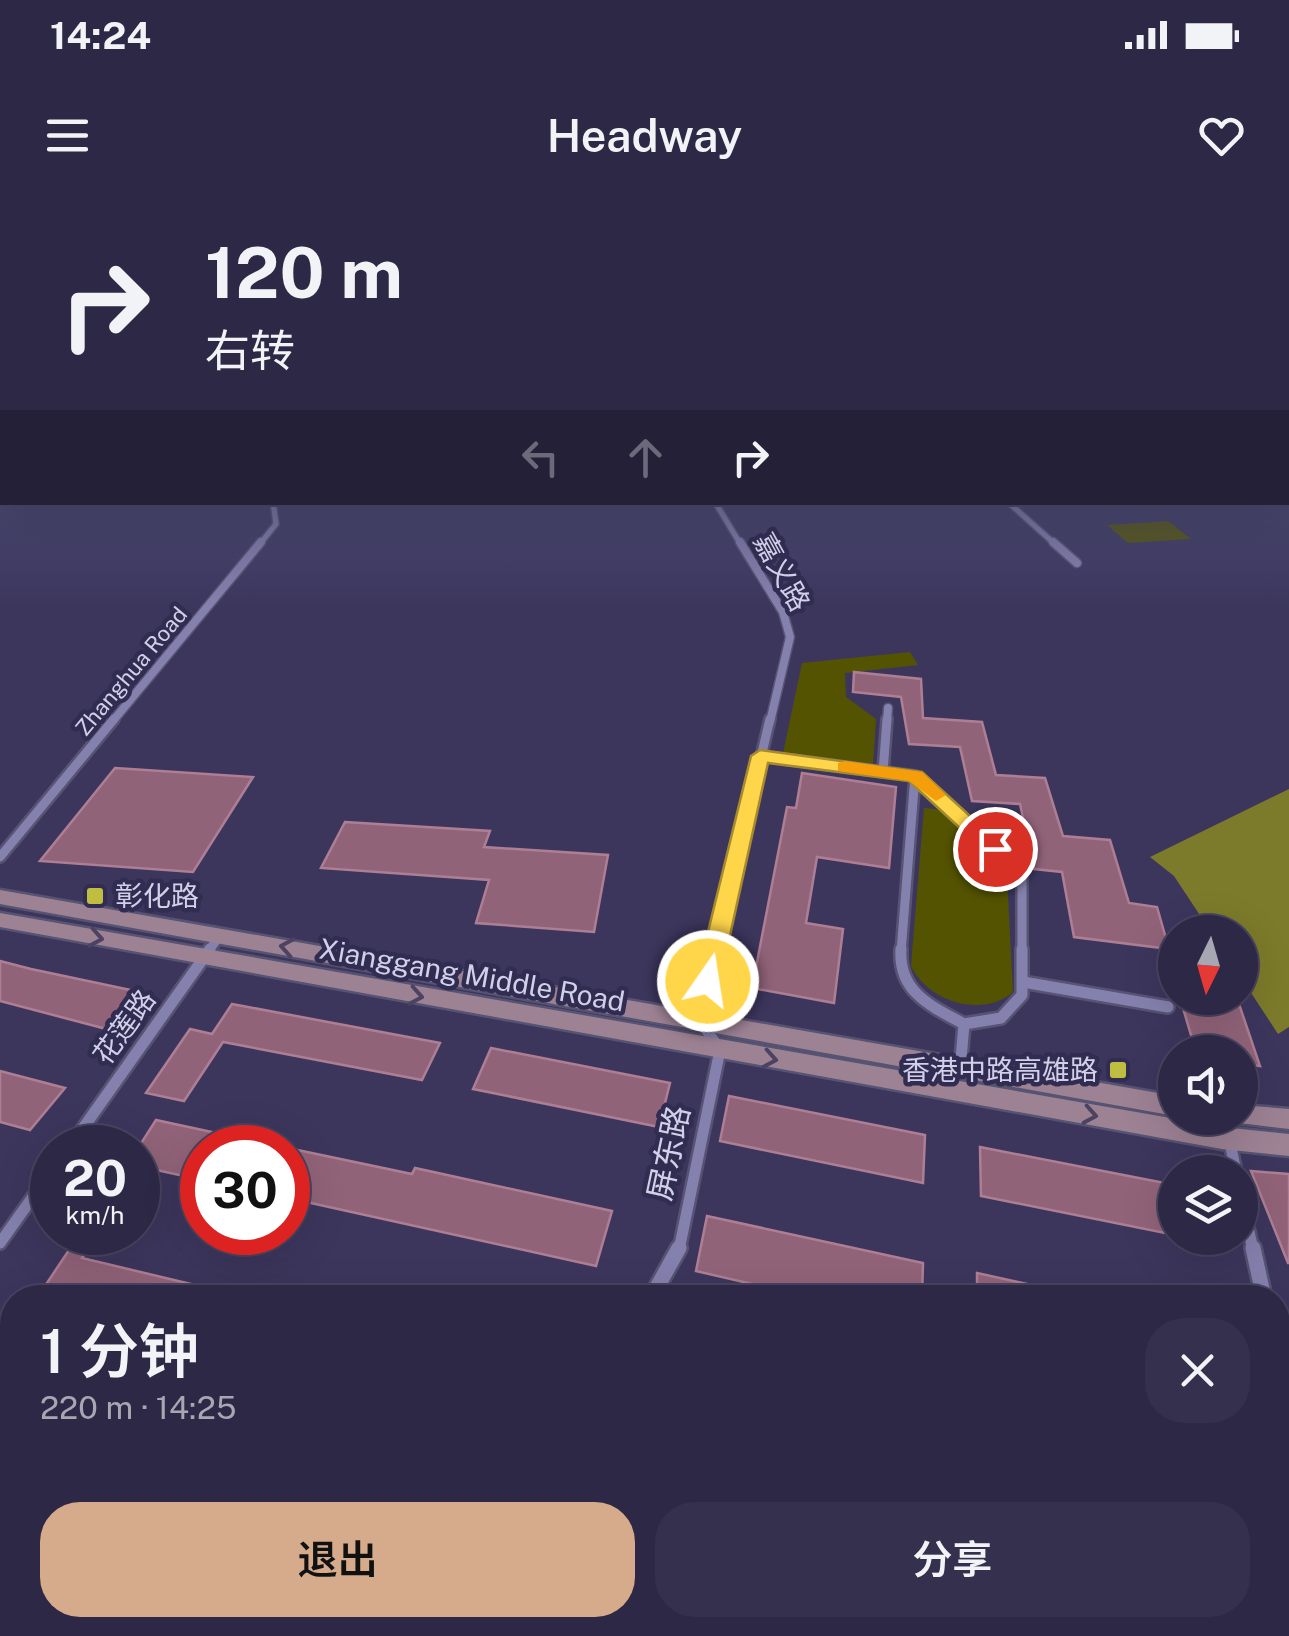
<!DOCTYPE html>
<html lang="zh">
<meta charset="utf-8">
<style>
body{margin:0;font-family:"Public Sans","Noto Sans SC",sans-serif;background:#35304d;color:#f1f3f6;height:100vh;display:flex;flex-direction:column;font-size:38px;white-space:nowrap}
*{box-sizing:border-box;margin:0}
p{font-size:32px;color:#a7a6b3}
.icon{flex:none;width:55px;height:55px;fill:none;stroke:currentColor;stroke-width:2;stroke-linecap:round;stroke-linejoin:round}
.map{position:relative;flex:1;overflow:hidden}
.sheet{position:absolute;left:0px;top:1085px;width:1290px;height:352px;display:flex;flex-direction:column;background:#2d2846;border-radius:40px 40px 0 0;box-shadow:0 10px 40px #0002,0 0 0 2px #48445f}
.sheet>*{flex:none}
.guide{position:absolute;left:0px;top:0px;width:1290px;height:305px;box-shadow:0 10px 40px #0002,0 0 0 2px #48445f;background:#2d2846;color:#f1f3f6;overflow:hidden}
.needle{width:65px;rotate:185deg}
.fabs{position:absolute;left:1158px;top:715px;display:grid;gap:20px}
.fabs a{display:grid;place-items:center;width:100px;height:100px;border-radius:50%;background:#2d2846;box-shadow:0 10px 40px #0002,0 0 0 2px #48445f;font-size:50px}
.speed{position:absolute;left:30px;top:925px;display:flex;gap:20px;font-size:50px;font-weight:700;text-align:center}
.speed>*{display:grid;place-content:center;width:130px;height:130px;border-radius:50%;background:#2d2846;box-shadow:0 10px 40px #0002,0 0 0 2px #48445f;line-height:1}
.speed small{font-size:25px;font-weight:400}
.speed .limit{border:15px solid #d22;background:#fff;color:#111}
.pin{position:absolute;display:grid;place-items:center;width:85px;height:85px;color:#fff;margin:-42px;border:5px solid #fff;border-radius:50%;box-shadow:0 2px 10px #0007}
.me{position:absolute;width:110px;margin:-55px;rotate:13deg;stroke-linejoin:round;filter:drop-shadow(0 0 8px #0008)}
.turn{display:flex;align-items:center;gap:35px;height:210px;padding:0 40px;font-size:45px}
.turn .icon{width:130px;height:130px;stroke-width:2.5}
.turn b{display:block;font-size:70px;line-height:85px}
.lanes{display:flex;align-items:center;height:95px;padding:0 40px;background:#0003;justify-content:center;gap:50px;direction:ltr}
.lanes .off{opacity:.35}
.round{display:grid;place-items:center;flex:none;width:105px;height:105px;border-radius:40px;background:#35304d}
.summary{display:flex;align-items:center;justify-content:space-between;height:170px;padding:0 40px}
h1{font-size:60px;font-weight:600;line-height:75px}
.action{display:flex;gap:20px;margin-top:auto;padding:20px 40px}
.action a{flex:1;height:115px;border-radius:40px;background:#d6ab8b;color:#111;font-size:40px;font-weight:600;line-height:115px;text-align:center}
.action a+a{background:#35304d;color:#f1f3f6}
.status{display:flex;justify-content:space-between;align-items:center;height:70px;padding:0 50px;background:#2d2846;direction:ltr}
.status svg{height:28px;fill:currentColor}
header{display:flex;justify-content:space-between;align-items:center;height:130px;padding:0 40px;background:#2d2846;font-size:45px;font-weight:600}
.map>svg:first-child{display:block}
.green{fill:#545302}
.forest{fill:#7c7b2b}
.building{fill:#916379;stroke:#ae7e95;stroke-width:2.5}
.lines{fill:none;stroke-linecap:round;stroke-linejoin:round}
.minor-far4-casing{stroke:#575373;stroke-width:8}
.minor-far3-casing{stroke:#575373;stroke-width:11}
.minor-far2-casing{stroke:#575373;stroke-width:14}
.minor-far1-casing{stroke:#575373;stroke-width:16}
.minor-casing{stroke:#575373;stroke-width:20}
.tertiary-casing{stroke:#575373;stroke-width:4}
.secondary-casing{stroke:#575373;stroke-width:5}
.minor-far4{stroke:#8581ae;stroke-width:5}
.minor-far3{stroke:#8581ae;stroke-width:8}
.minor-far2{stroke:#8581ae;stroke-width:9}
.minor-far1{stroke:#8581ae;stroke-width:11}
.minor{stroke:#8581ae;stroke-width:15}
.tertiary{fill:#8581ae;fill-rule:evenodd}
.secondary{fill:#9d8294;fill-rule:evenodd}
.oneway{stroke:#4c4262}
.route{fill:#ffd54a;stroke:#a68a30;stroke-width:2.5}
.slow{fill:#f59e0b}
.poi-dot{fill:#bfbe41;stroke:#312c52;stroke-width:4}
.labels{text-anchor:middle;stroke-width:9;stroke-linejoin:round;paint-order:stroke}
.far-street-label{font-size:22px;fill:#d1d0e8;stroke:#312c52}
.street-label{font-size:28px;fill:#d1d0e8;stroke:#312c52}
.poi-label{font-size:28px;fill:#d1d0e8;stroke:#312c52;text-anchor:start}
.near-street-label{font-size:32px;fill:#d1d0e8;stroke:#312c52}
</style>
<div class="status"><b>14:24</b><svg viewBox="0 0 49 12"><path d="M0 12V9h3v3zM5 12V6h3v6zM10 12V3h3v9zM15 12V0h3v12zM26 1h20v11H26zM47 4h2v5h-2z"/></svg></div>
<header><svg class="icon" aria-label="menu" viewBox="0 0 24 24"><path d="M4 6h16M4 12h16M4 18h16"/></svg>Headway<svg class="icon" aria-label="heart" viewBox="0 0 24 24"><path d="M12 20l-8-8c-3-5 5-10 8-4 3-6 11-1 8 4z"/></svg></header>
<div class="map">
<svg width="1289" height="1436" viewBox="0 0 1289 1436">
<rect width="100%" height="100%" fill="#3c365d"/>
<g class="green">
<path d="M1168,321L1191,339L1128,343L1107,325Z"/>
<path d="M910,452L918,465L845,473L846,497L876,519L873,565L783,553L802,463Z"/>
<path d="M924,608L955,611L1007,677L1013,792C982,819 927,801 911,766Z"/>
</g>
<path class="forest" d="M1289,589V827L1278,834L1240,776V732H1211L1174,676L1150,657Z"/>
<g class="building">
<path d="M854,472L921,479L923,518L982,522L996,575L1045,578L1063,636L1110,640L1129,703L1157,707L1169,749L1074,737L1062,672L1034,669L1020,604L972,601L960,547L909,544L901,497L853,492Z"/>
<path d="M115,568L253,577L193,672L40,661Z"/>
<path d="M802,573L896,587L889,668L817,657L806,723L843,729L834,803L752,788L787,607L796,608Z"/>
<path d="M345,622L490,631L484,647L608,655L594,732L476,723L489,680L321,668Z"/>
<path d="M0,761L31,769L145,793L114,831L0,801Z"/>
<path d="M1180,798H1237L1260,866L1240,864V852H1196Z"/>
<path d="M232,804L440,843L422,880L223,842L184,901L146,893L190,829L212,834Z"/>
<path d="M491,848L670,883L659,927L473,889Z"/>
<path d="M0,871L65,888L30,930L0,922Z"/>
<path d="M729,896L925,935L923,983L720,941Z"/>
<path d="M156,920L249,940L248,948H202V980L138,966V948Z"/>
<path d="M980,947L1175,985V1035L981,996Z"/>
<path d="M288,948L412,974L415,968L612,1011L596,1066L288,998Z"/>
<path d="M1251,971L1289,974V1063H1288Z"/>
<path d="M707,1016L923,1063L922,1098H813L696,1071Z"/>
<path d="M81,1032H99L82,1058L220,1091L219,1098H37Z"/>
<path d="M977,1073L1054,1090V1098H977Z"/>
</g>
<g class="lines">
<defs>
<g id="minor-far4">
<path d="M715,302L741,345"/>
<path d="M1008,302L1056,345"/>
<path d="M259,345L276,324L273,302"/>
</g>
<g id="minor-far3">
<path d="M740,342L783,412L790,437L770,522"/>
<path d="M1053,342L1077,363"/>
<path d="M112,522L261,342"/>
<path d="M887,522L888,508"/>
</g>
<g id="minor-far2">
<path d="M760,556L915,576L1022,673V752"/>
<path d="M883,572L887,519"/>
<path d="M0,657L114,519"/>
<path d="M208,752L220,735"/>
<path d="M715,752L770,519"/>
<path d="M901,752L915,576"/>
</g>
<g id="minor-far1">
<path d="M901,749C898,792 931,806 964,824"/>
<path d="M1023,782L1168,807"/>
<path d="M960,871L964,824L1001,818L1022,795V749"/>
<path d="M1225,918L1236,972"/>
<path d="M69,948L210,749"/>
<path d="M1240,991L1253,1050"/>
<path d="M0,1043L52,970"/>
<path d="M679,1050L720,850L699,819L716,749"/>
</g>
<g id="minor">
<path d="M1253,1048L1264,1098"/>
<path d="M651,1098L679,1048"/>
<path d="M1278,1157L1289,1208"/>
<path d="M1278,1257L1289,1241"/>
<path d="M432,1436L439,1425"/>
<path d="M1151,1436L1159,1425"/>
</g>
<rect id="tertiary" x="1288" y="277" width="1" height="7"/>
<g id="secondary">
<path d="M0,690L1175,896V916L0,704Z"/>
<path d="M0,713L1222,927L1289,934V956L1222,949L0,727Z"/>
<path d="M1240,905L1289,909V929L1231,922L1229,918H1240Z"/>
</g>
</defs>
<use href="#minor-far4" class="minor-far4-casing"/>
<use href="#minor-far3" class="minor-far3-casing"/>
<use href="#minor-far2" class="minor-far2-casing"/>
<use href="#minor-far1" class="minor-far1-casing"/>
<use href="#minor" class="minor-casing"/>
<use href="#tertiary" class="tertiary-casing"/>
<use href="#secondary" class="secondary-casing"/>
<use href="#minor-far4" class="minor-far4"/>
<use href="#minor-far3" class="minor-far3"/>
<use href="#minor-far2" class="minor-far2"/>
<use href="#minor-far1" class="minor-far1"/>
<use href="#minor" class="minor"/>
<use href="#tertiary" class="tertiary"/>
<use href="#secondary" class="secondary"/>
</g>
<defs><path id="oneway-chevron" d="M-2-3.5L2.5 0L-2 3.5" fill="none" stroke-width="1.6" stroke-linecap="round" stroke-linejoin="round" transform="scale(2.5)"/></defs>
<g class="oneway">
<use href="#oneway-chevron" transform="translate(96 738) rotate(10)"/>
<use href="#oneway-chevron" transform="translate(287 747) rotate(-170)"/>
<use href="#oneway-chevron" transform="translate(416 796) rotate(10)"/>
<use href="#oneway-chevron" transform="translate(770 859) rotate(10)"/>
<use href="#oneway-chevron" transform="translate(1090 915) rotate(10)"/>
</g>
<linearGradient id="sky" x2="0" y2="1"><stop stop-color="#211e33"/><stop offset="0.51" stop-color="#505278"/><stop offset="1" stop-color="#505278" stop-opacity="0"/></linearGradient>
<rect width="1289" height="408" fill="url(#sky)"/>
<path class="route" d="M760,550L922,572L1006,649L1003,654H988L909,581L768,563L720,781L716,788H699L696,781L751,556Z"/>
<path class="slow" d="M845,561L922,572L946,595L936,601L909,581L838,571V563Z"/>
<g class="poi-dot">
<rect x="85" y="686" width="20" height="20" rx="5"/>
<rect x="1108" y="860" width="20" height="20" rx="5"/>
</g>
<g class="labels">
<g class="far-street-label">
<text transform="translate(131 471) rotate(-50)" y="8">Zhanghua Road</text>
</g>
<g class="street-label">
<text transform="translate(782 372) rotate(61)" y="10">嘉义路</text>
<text transform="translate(472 775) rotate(10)" y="10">Xianggang Middle Road</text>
<text transform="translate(124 827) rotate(-54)" y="10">花莲路</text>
</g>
<g class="poi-label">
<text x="115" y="706">彰化路</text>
<text x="1098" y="880" text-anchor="end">香港中路高雄路</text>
</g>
<g class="near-street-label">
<text transform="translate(669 953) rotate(-78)" y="11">屏东路</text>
</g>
</g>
</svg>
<div class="fabs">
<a><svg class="needle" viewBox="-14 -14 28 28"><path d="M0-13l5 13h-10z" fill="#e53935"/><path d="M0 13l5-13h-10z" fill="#a7a6b3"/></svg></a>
<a><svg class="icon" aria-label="sound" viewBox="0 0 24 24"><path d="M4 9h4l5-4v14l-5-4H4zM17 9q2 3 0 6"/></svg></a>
<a><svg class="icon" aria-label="layers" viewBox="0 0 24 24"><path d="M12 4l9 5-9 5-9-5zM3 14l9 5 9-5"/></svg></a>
</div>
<div class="speed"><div>20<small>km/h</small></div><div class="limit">30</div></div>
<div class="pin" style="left:995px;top:649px;background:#d93025"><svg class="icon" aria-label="arrive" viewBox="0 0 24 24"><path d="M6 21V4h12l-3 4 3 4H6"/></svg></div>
<svg class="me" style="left:708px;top:781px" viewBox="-20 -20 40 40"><circle r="17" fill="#ffd54a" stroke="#fff" stroke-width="3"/><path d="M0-11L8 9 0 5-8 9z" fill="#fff"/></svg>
<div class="guide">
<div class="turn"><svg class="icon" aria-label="right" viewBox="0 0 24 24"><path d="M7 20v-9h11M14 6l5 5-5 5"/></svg><div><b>120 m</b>右转</div></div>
<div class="lanes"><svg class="icon off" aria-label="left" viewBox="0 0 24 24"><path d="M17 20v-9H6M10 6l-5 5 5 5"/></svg><svg class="icon off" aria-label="ahead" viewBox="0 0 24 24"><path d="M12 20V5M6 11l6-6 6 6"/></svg><svg class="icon" aria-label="right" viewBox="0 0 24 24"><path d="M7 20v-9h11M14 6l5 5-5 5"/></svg></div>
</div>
<section class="sheet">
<div class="summary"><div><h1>1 分钟</h1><p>220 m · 14:25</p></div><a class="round"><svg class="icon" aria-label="close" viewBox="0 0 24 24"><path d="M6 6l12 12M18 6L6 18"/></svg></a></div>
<div class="action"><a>退出</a><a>分享</a></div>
</section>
</div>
